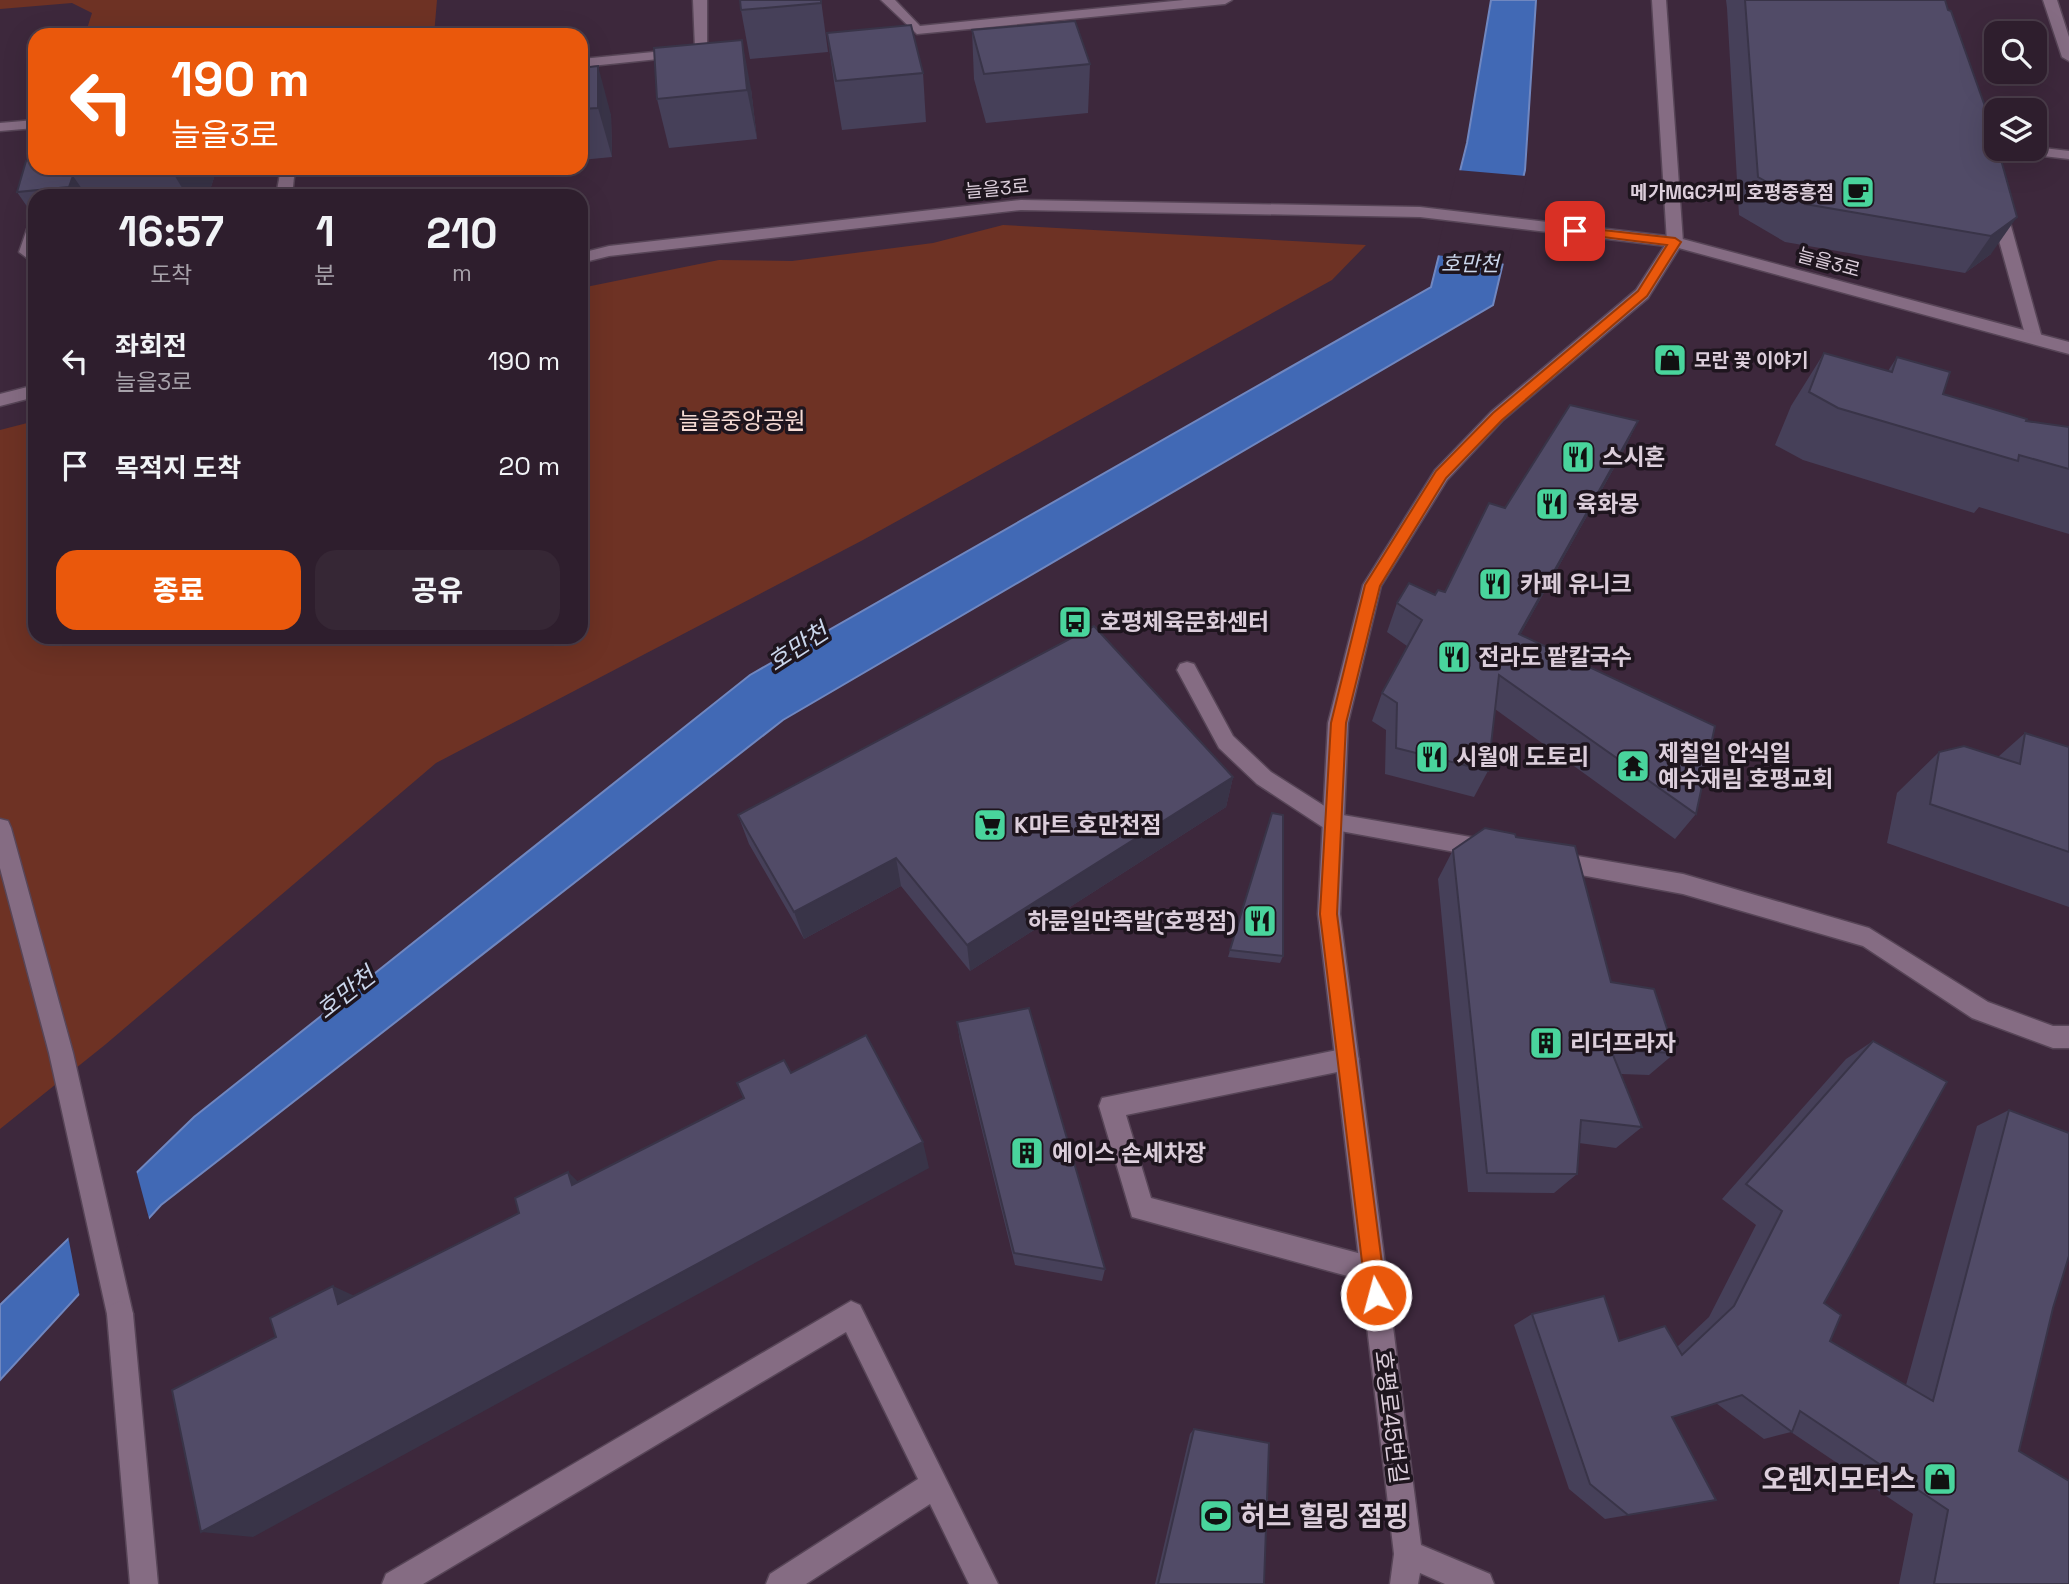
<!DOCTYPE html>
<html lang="ko">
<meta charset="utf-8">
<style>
body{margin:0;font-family:"Space Grotesk","Noto Sans KR",sans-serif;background:#362735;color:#f1f3f6;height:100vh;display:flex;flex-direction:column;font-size:26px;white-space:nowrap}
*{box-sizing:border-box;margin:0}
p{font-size:23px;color:#a7a2aa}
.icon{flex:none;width:38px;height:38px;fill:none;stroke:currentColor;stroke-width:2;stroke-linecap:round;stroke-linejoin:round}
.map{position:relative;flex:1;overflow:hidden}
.details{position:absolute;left:28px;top:189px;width:560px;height:455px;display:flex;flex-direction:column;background:#2e1e2d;border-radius:21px;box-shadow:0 7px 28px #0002,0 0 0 2px #493c49}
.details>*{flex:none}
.top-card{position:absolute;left:28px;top:28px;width:560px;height:147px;border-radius:21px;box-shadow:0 7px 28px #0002,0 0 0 2px #493c49;background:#ea580c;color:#fff;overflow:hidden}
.fabs{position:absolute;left:1984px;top:21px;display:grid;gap:14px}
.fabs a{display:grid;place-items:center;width:63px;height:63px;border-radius:14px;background:#2e1e2d;box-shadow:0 7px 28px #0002,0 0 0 2px #493c49;font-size:35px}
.pin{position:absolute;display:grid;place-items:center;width:60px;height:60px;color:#fff;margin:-30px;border-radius:14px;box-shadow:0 4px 10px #0006}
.me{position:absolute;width:77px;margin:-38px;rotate:353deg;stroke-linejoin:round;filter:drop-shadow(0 0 5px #0008)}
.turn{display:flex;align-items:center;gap:24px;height:147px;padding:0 28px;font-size:32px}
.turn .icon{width:91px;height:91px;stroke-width:2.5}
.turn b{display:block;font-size:49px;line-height:60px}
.eta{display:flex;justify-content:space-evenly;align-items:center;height:119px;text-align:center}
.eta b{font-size:42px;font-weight:800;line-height:49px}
.action{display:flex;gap:14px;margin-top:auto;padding:14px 28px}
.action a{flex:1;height:80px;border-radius:21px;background:#ea580c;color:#fff;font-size:28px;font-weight:800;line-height:80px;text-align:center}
.action a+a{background:#362735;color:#f1f3f6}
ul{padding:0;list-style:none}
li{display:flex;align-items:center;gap:21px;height:105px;padding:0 28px}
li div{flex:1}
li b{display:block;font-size:26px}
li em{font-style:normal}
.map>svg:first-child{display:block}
.green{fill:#6e3224}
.water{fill:#4169b5;stroke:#7087c0;stroke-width:2}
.pier{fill:#3d283c}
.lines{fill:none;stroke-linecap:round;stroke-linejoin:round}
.service-casing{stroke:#574557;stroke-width:3}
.minor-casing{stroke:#574557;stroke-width:3}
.tertiary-casing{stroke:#574557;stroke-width:3}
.service{fill:#856c83;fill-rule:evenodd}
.minor{fill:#856c83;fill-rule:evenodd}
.tertiary{fill:#856c83;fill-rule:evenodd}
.wall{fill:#464059}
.shaded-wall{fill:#393448}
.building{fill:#514b67;stroke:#393448;stroke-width:2}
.route{fill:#ea580c;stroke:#983908;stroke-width:2}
.labels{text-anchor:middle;stroke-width:7;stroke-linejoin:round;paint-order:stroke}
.far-street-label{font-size:19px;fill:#dccedb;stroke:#1e151e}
.far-poi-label{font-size:19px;font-weight:bold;fill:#dccedb;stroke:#1e151e;text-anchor:end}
.far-water-label{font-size:21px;font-style:italic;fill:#cad6eb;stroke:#1e151e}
.park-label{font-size:23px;fill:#f6dbd4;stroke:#1e151e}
.poi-label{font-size:23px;font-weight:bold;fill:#dccedb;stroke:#1e151e;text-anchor:start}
.street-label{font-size:23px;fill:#dccedb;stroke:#1e151e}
.water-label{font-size:24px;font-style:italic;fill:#cad6eb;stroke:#1e151e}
.near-poi-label{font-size:28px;font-weight:bold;fill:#dccedb;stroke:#1e151e;text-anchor:end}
</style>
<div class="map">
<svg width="2069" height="1584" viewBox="0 0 2069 1584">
<rect width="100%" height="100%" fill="#3d283c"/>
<g class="green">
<path d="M0,0H437L434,35H85L92,13L72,3L0,9Z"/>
<path d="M1003,225L1366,245L1332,280L863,540L436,763L106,1044L0,1129V430L35,421V637H581V288L719,260L792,261L933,243Z"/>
</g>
<path class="water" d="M1491,0H1536L1525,170L1493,305L783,720L161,1205L0,1380V1305L194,1117L750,675L1431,287L1467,143Z"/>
<g class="pier">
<path d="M1457,170L1527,176L1506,264L1436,255Z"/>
<path d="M136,1170L150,1222L80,1298L68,1236Z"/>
</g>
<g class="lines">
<defs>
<g id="service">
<path d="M693,0H707V54L581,67V59L695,48Z"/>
<path d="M881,0H895L920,26L1184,0H1232L1225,4L917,34Z"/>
<path d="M2043,0H2057L2069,37V61L2062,57Z"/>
<path d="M2035,147L2069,151V159L2018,153L2011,149Z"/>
<path d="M1998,203L2006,208L2042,338L2040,342L2034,343L2026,338L1990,208Z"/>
<path d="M1187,662L1194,664L1233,736L1271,772L1337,814L1488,840L1496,842L1499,849L1496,856L1488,858L1324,828L1257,784L1219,748L1177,670L1180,664Z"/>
<path d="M0,819L8,821L11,828L73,1053L133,1314L129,1323L120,1327L111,1323L107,1314L49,1053L0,868Z"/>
<path d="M1554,852L1683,874L1869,928L1988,1002L2053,1026H2069V1048H2053L1972,1018L1863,946L1683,894L1554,870L1546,868L1543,861L1546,854Z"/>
<path d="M1347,1048L1355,1051L1359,1059L1355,1067L1347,1070L1126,1115L1151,1198L1373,1257L1382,1261L1386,1270L1382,1279L1373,1283L1132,1217L1099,1106L1102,1098Z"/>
<path d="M851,1301L860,1305L998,1584H969L930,1504L806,1584H766L770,1574L918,1479L846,1332L423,1584H382L386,1574Z"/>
</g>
<g id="minor">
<path d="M1652,0H1666L1683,242L1648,298L1503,420L1447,480L1381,586L1348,723L1340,914L1421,1545L1490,1574L1494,1584H1445L1420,1573L1418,1584H1390L1394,1554L1318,914L1328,723L1363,585L1435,470L1491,412L1636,290L1667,242Z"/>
<path d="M35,120V128L0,131V123Z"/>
<path d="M281,168H295L292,196H276Z"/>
<path d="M35,224V264L19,252L27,229Z"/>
<path d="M120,1301L129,1305L133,1314L158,1584H130L107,1314L111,1305Z"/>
</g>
<g id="tertiary">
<path d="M1021,200L1420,207L1675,237L2069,342V354L1675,247L1420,217L1021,210L609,256L581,263V253L609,246Z"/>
<path d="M35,385V397L0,406V394Z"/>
</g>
</defs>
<use href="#service" class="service-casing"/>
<use href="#minor" class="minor-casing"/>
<use href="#tertiary" class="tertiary-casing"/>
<use href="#service" class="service"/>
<use href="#minor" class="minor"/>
<use href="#tertiary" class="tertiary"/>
</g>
<g class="wall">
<path d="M821,0L828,52L750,59L741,10Z"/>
<path d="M1726,0H1945L1948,10L1987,112L1991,254L1965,273L1785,242L1739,215L1727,8Z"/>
<path d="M972,30L1090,64L1088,113L986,123L974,79Z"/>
<path d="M827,33L923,73L926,122L842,130L834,82Z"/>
<path d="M581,68L611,115L612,157L581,160Z"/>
<path d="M751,89L757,139L669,148L657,99Z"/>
<path d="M35,168H217L210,190L203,196H35V218L17,192Z"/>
<path d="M485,168H505L486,170Z"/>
<path d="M1824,353L1888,371L1897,357L1943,394L2026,421L2069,427V534L1979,507L1974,513L1803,460L1775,445L1791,406Z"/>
<path d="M1638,421L1623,452L1520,635L1696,814L1675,839L1495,709L1488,771L1474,797L1385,774L1386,730L1372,721L1382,693L1407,646L1387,632L1397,603L1445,592L1505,508Z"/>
<path d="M2025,733L2069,747V907L1887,843L1897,793L1939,752L1998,757Z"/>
<path d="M1233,777L1226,807L970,971L901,886L804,939L749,844L738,815Z"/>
<path d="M1272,813L1283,956L1280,963L1228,957Z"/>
<path d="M1516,837L1611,982L1675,1053L1649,1075L1621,1074L1642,1127L1616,1148L1579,1143L1577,1174L1554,1193L1468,1192L1438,879L1453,850Z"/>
<path d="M957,1022L1105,1269L1102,1281L1015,1265L960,1041Z"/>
<path d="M1873,1041L1824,1303L1830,1341L1906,1385L1977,1126L2009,1110L2053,1308L2019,1451L2069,1584H1899L1913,1514L1791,1432L1764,1439L1716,1403L1672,1417L1716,1500L1605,1519L1569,1489L1514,1325L1532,1314L1619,1341L1677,1347L1709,1317L1756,1225L1722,1199L1846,1059Z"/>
<path d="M1194,1429L1264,1584H1155L1190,1434Z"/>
</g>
<g class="shaded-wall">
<path d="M742,40L751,89L757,139L747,90Z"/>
<path d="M598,66L611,115L612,157L598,108Z"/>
<path d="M170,168H217L210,190L203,196H187Z"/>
<path d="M73,176L87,196H75L69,187Z"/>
<path d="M2017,217L1991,254L1965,273L1991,236Z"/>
<path d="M1638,421L1623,452L1505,662L1519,634Z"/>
<path d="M1233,777L1226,807L970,971L967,945Z"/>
<path d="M896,858L901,886L804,939L794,912Z"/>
<path d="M923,1142L929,1168L253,1537L201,1532Z"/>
<path d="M568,1172L594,1197L572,1185Z"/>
<path d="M333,1286L374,1305L338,1304Z"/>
</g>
<g class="building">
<path d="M740,0H821V3L741,10Z"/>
<path d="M1745,0H1945L1948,10L1951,11L1987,112L1997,145V149H1998L2017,217L1991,236L1805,204L1758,177Z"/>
<path d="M1075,21L1090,64L984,74L972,30Z"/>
<path d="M911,25L923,73L836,81L827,33Z"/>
<path d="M742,40L747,90L657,99L654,48Z"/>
<path d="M598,66V108L581,109V68Z"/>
<path d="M35,142V168H167L73,176L69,187L17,192L26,161L31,159Z"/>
<path d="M1824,353L1892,372L1897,357L1950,372L1943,394L2027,419L2026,421L2069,427V469L2019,455L2018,461L1838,408L1809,392Z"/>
<path d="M1570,405L1638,421L1519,634L1715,726L1696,814L1499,675L1488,771L1396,748L1397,703L1382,693L1422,620L1397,603L1409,583L1435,595L1438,590L1445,592L1489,503L1505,508Z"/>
<path d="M1094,626L1233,777L967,945L896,858L794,912L738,815Z"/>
<path d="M2025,733L2069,747V852L1930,804L1939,752L1964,746L2020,764Z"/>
<path d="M1272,813L1283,815V956L1230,950Z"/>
<path d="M1485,828L1515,834L1516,837L1575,846L1611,982L1654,989L1675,1053L1611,1050L1642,1127L1581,1120L1577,1174L1487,1173L1453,850Z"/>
<path d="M1029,1008L1105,1269L1014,1253L957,1022Z"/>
<path d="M866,1035L923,1142L201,1532L172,1390L276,1337L270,1318L333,1286L338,1304L519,1213L515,1198L568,1172L572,1185L744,1098L737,1083L784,1060L791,1073Z"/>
<path d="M1873,1041L1947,1082L1824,1303L1841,1315L1830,1341L1933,1401L2009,1110L2069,1133V1256L2053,1308L2019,1451L2069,1481V1584H1934L1948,1510L1800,1411L1792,1432L1742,1395L1672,1417L1716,1500L1628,1515L1590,1484L1532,1314L1604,1296L1619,1341L1665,1326L1682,1355L1734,1306L1782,1211L1746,1184Z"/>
<path d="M1194,1429L1269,1443L1264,1584H1158Z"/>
</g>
<path class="route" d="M1575,227L1675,238L1681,242L1647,296L1502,420L1446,478L1380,586L1346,723L1337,914L1386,1295L1383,1302L1376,1305L1369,1302L1366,1295L1320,914L1331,723L1365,585L1436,471L1493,413L1638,291L1667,245L1571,233L1569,231Z"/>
<defs>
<symbol id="cafe-square" viewBox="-11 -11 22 22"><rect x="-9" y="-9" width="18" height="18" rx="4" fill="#49d49c" stroke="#1e151e"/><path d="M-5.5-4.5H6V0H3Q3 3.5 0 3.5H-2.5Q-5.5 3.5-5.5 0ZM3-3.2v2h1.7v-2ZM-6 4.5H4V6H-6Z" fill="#111"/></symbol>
<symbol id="shop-square" viewBox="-11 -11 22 22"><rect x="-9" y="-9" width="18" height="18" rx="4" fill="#49d49c" stroke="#1e151e"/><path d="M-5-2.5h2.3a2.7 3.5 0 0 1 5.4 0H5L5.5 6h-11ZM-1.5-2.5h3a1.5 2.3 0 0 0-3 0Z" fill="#111"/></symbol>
<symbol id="restaurant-square" viewBox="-11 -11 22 22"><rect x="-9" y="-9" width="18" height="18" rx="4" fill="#49d49c" stroke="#1e151e"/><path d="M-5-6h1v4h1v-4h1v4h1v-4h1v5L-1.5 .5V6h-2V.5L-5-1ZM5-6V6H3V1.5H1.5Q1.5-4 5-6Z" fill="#111"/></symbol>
<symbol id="bus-square" viewBox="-11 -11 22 22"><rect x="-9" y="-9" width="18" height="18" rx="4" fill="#49d49c" stroke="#1e151e"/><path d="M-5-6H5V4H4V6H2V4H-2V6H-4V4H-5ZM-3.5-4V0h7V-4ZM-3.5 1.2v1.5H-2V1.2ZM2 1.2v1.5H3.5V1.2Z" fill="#111"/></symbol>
<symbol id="temple-square" viewBox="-11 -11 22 22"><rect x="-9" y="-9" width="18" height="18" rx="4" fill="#49d49c" stroke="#1e151e"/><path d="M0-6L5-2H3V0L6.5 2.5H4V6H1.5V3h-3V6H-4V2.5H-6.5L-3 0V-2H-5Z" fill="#111"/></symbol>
<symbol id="supermarket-square" viewBox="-11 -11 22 22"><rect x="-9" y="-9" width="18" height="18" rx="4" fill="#49d49c" stroke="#1e151e"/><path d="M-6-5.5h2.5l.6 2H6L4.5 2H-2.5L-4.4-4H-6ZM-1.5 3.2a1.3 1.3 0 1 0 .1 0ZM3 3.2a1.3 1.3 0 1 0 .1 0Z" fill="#111"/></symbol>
<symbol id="building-square" viewBox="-11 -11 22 22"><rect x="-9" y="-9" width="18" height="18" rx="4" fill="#49d49c" stroke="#1e151e"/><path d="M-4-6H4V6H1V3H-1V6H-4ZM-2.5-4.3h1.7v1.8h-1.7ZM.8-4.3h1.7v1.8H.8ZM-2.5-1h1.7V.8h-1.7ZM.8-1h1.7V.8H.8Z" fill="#111"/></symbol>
<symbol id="stadium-square" viewBox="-11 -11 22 22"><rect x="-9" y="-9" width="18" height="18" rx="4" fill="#49d49c" stroke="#1e151e"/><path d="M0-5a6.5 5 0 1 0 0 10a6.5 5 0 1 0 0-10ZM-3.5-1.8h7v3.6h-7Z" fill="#111"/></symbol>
</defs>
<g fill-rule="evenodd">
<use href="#cafe-square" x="1839" y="173" width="38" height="38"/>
<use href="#shop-square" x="1651" y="341" width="38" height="38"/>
<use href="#restaurant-square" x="1559" y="438" width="38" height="38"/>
<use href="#restaurant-square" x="1533" y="485" width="38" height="38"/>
<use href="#restaurant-square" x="1476" y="565" width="38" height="38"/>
<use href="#bus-square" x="1056" y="603" width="38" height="38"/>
<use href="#restaurant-square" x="1435" y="638" width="38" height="38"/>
<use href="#restaurant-square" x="1413" y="738" width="38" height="38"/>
<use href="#temple-square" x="1614" y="747" width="38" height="38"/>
<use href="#supermarket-square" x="971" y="806" width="38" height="38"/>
<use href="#restaurant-square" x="1241" y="902" width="38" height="38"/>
<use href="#building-square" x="1527" y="1024" width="38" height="38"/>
<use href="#building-square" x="1008" y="1134" width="38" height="38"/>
<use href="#shop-square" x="1921" y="1460" width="38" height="38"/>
<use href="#stadium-square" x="1197" y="1497" width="38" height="38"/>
</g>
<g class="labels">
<g class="far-street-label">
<text transform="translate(997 188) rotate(-5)" y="7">늘을3로</text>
<text transform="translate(1829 262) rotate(15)" y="7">늘을3로</text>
</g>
<g class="far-poi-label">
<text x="1834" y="199">메가MGC커피 호평중흥점</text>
<text x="1694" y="367" text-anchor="start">모란 꽃 이야기</text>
</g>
<g class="far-water-label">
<text x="1470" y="271">호만천</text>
</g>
<g class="park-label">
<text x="742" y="429">늘을중앙공원</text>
</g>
<g class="poi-label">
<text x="1602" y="465">스시혼</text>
<text x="1576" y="512">육화몽</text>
<text x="1520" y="592">카페 유니크</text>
<text x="1100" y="630">호평체육문화센터</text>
<text x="1478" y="665">전라도 팥칼국수</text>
<text x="1658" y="761">제칠일 안식일<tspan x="1658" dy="26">예수재림 호평교회</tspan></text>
<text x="1456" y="765">시월애 도토리</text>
<text x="1014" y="833">K마트 호만천점</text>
<text x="1236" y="929" text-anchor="end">하륜일만족발(호평점)</text>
<text x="1570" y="1051">리더프라자</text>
<text x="1052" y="1161">에이스 손세차장</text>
</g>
<g class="street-label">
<text transform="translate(1391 1417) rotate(83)" y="8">호평로45번길</text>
</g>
<g class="water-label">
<text transform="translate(798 647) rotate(-33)" y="8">호만천</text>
<text transform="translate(346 993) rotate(-38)" y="8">호만천</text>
</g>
<g class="near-poi-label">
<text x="1916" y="1489">오렌지모터스</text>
<text x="1240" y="1526" text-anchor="start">허브 힐링 점핑</text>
</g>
</g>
</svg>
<div class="fabs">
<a><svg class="icon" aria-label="search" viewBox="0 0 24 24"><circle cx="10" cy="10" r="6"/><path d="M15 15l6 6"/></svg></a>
<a><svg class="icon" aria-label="layers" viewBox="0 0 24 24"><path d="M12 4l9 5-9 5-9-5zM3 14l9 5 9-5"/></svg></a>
</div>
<div class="pin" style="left:1575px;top:231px;background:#d93025"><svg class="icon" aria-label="arrive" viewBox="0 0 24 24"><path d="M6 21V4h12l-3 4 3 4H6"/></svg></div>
<svg class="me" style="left:1376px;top:1295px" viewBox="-20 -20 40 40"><circle r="17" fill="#ea580c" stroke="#fff" stroke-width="3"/><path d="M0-11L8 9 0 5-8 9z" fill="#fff"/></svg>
<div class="top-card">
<div class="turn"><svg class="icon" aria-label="left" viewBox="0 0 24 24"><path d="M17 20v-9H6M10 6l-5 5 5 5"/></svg><div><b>190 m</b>늘을3로</div></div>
</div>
<section class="details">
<div class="eta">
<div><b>16:57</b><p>도착</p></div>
<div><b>1</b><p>분</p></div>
<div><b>210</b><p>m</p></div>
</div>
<ul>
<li><svg class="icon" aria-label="left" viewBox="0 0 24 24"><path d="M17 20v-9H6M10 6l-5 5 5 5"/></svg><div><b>좌회전</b><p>늘을3로</p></div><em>190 m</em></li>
<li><svg class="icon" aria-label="arrive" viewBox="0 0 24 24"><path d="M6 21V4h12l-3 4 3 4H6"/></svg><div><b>목적지 도착</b></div><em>20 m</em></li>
</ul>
<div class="action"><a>종료</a><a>공유</a></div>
</section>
</div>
